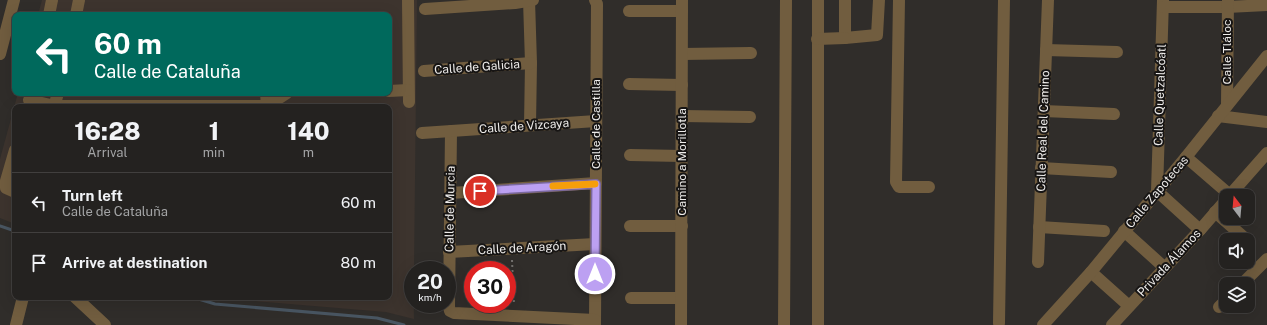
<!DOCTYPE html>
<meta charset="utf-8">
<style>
body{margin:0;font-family:"Public Sans",sans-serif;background:#302f2d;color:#f1f3f6;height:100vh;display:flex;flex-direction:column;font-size:15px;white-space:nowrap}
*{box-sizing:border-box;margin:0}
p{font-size:13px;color:#a3a4a5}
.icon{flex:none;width:22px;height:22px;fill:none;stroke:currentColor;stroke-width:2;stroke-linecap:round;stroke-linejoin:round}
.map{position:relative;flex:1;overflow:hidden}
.panel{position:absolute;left:12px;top:104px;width:380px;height:196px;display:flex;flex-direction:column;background:#242220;border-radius:8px;box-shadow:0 4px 16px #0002,0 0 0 1px #413f3e}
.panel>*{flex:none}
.hud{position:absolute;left:12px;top:12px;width:380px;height:84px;border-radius:8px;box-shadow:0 4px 16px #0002,0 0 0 1px #413f3e;background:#00695c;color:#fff;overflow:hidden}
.needle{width:26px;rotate:344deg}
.buttons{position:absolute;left:1219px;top:189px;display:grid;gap:8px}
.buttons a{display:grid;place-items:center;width:36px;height:36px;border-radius:8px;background:#242220;box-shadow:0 4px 16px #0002,0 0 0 1px #413f3e;font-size:20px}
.speed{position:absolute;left:404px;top:261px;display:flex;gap:8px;font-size:20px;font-weight:700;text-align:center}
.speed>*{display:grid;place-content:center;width:52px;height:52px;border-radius:50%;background:#242220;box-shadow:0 4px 16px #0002,0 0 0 1px #413f3e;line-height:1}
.speed small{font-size:10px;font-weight:400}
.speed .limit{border:6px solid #d22;background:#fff;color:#111}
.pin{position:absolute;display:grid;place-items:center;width:34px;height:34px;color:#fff;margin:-17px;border:2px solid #fff;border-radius:50%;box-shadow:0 1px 4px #0007}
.me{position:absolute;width:44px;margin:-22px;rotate:0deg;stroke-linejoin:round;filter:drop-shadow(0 0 3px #0008)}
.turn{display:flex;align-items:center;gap:14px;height:84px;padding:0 16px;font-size:18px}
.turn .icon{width:52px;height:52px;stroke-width:2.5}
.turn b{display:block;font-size:28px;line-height:34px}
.eta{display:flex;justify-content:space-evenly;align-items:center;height:68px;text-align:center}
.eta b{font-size:24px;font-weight:800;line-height:28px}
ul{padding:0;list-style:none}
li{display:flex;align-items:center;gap:12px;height:60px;padding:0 16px;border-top:1px solid #413f3e}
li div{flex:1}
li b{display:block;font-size:15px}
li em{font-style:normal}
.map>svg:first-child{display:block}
.built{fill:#3d342e}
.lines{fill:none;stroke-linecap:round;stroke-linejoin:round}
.stream{stroke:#495662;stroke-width:3}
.path{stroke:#72706d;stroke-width:2;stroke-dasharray:2 3;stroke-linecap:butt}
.minor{stroke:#715d3f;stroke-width:12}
.route-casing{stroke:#7a689d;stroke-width:10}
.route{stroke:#bca0f2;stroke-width:7}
.slow{stroke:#f59e0b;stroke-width:7}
.labels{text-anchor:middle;stroke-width:4;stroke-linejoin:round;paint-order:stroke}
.street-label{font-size:12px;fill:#eeecea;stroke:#171514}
</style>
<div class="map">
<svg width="1267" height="325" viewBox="0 0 1267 325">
<rect width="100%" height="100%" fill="#302d2a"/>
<path class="built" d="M42,0H417L414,270H413L414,319L386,312L208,297H389V107H15V224L0,218V159L18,93H389V15H38Z"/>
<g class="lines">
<g class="stream">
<path d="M0,226L15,231"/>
<path d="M192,297L215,304L377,318L404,325"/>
</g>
<path class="path" d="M512,260L514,305"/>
<g class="minor">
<path d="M408,0L409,102"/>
<path d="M529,0L531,63L530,125"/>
<path d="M595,0L597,4L595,325"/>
<path d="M818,0V324"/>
<path d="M845,0V38L877,35L879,0"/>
<path d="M899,0L896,182L899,187H929"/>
<path d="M1163,0L1157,191L1200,230"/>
<path d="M1163,7H1227L1267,5"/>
<path d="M425,9L515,3L533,0"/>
<path d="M629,11H682"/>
<path d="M49,15L52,0"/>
<path d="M76,15L79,0"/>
<path d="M817,39L845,38"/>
<path d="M1046,50L1117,52"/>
<path d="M0,54L14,0"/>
<path d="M682,54L751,53"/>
<path d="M424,71L531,63"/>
<path d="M629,84L682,85"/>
<path d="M389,91L408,90"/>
<path d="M266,93L267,106"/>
<path d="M29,100L55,106H267L287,93"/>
<path d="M1227,105L1228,0"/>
<path d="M54,107L58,93"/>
<path d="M1044,111L1114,114"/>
<path d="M682,116L750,117"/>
<path d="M1218,116L1267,122"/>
<path d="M451,131L449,307L450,311L454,313L595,320"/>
<path d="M422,133L596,121"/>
<path d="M15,150L6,181V188L15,192"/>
<path d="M630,155L682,156"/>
<path d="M1186,157L1230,195"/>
<path d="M1041,168L1111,172"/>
<path d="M451,193L596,183"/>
<path d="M1229,196L1267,153"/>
<path d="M1215,212L1247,240"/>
<path d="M630,226H682"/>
<path d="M1039,227L1104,231"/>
<path d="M1124,231L1165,268"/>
<path d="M449,252L595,244"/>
<path d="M1038,262L1048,0"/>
<path d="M1091,272L1129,306"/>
<path d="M1242,284L1267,259"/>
<path d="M75,297L105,325"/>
<path d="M631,298H681"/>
<path d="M1219,307L1226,300"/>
<path d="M999,323L1004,0"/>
<path d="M16,325L23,297"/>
<path d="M681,325L682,0"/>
<path d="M784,325L786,0"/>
<path d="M1043,325L1091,272L1186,157L1267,56"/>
<path d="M1112,325L1200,230L1226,200"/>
</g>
</g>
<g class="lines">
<defs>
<path id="route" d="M480,191L596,184L595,274"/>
</defs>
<use href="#route" class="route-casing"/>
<use href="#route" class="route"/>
<path class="slow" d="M553,186L595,184"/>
</g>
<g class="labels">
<g class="street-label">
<text transform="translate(1227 52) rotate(-90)" y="4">Calle Tláloc</text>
<text transform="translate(477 67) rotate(-4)" y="4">Calle de Galicia</text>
<text transform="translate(1160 95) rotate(-88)" y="4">Calle Quetzalcóatl</text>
<text transform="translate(596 124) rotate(-90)" y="4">Calle de Castilla</text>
<text transform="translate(524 126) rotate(-4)" y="4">Calle de Vizcaya</text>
<text transform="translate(1043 131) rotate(-88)" y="4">Calle Real del Camino</text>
<text transform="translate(682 162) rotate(-90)" y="4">Camino a Morillotla</text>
<text transform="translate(1157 192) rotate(-50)" y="4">Calle Zapotecas</text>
<text transform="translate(450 209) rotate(-89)" y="4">Calle de Murcia</text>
<text transform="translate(522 248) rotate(-3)" y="4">Calle de Aragón</text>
<text transform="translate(1169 263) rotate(-47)" y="4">Privada Álamos</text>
</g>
</g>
</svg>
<div class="buttons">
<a><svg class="needle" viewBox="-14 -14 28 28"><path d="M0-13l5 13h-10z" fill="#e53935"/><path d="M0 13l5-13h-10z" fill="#a3a4a5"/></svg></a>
<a><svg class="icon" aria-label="sound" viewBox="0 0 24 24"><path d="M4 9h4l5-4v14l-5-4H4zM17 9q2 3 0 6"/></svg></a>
<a><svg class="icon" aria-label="layers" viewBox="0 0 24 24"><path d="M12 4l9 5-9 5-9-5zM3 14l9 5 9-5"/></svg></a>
</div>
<div class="speed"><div>20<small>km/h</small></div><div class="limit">30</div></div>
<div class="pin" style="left:480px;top:191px;background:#d93025"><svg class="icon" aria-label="arrive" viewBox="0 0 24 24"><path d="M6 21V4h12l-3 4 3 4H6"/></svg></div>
<svg class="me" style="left:595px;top:274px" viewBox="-20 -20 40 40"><circle r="17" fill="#bca0f2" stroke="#fff" stroke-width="3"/><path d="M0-11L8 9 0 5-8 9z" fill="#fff"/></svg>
<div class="hud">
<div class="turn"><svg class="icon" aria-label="left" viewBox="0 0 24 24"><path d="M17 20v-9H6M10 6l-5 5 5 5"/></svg><div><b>60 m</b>Calle de Cataluña</div></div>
</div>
<section class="panel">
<div class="eta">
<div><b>16:28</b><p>Arrival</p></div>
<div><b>1</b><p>min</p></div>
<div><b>140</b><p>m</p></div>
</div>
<ul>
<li><svg class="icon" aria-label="left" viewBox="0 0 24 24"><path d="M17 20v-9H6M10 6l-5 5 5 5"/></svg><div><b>Turn left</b><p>Calle de Cataluña</p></div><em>60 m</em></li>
<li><svg class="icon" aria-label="arrive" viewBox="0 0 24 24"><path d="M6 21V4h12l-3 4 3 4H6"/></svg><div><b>Arrive at destination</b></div><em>80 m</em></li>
</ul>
</section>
</div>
